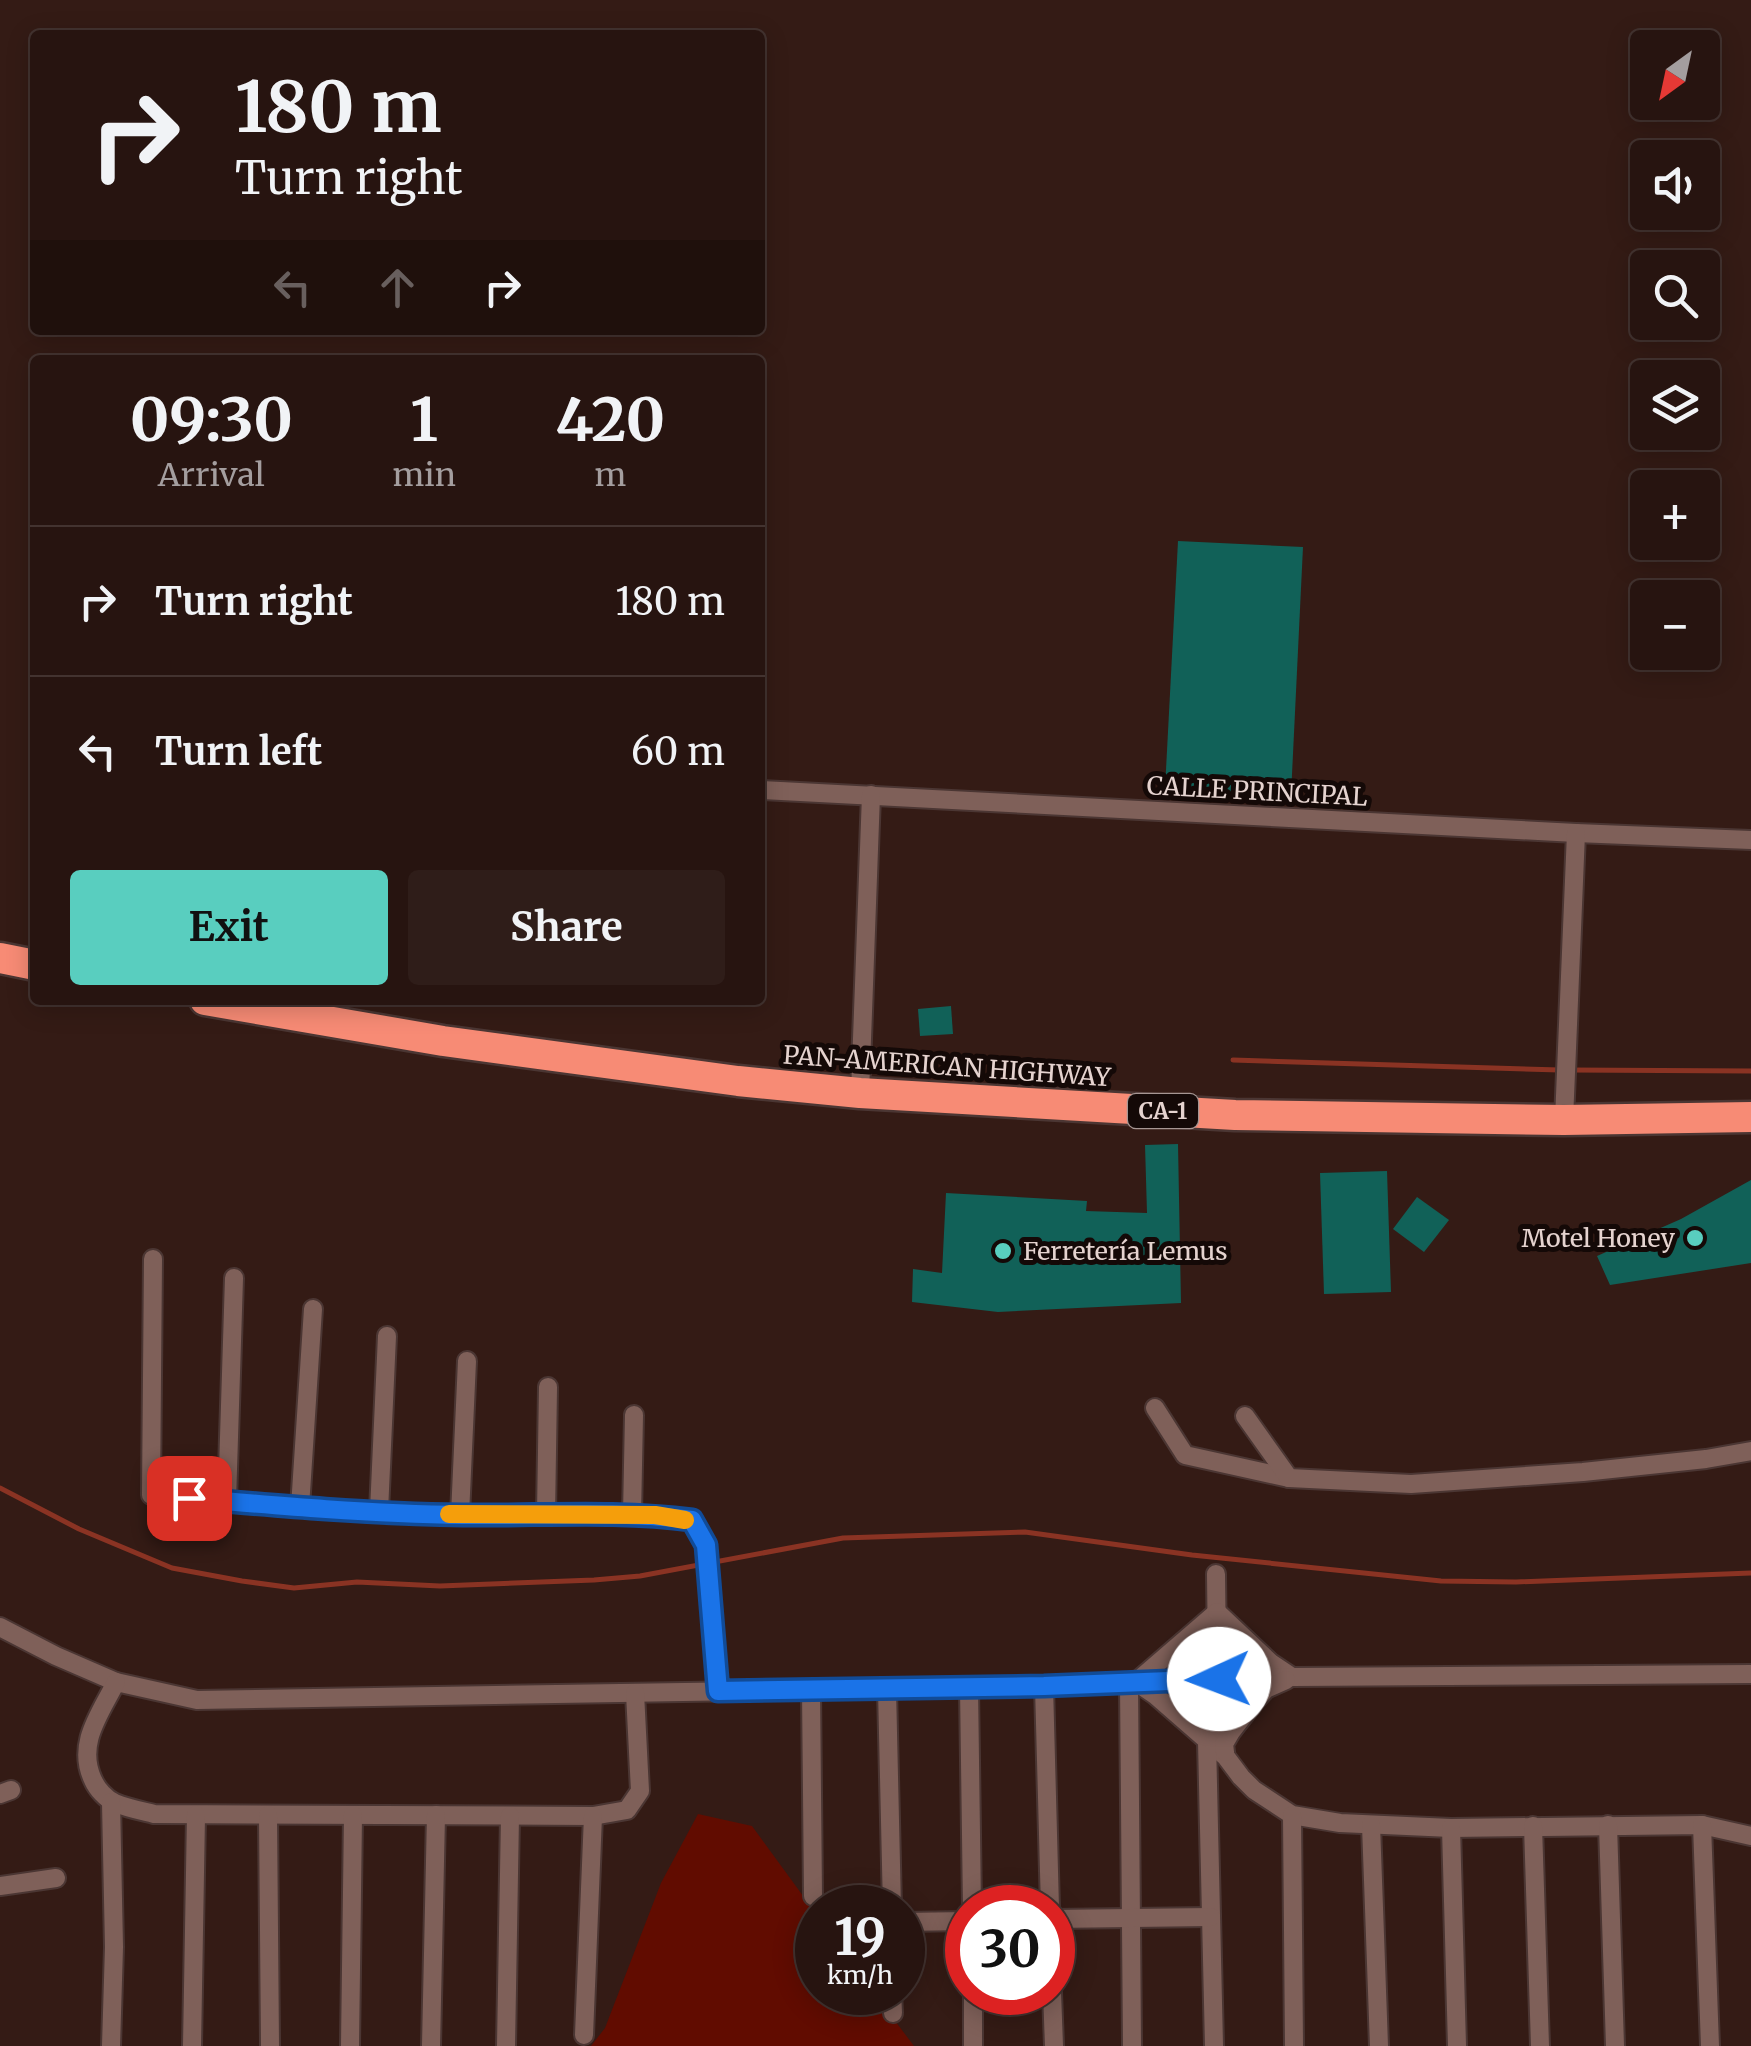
<!DOCTYPE html>
<meta charset="utf-8">
<style>
body{margin:0;font-family:Merriweather,serif;background:#2f1d19;color:#f1f3f6;height:100vh;display:flex;flex-direction:column;font-size:38px;white-space:nowrap}
*{box-sizing:border-box;margin:0}
p{font-size:32px;color:#a49e9f}
.icon{flex:none;width:55px;height:55px;fill:none;stroke:currentColor;stroke-width:2;stroke-linecap:round;stroke-linejoin:round}
.map{position:relative;flex:1;overflow:hidden}
.sheet{position:absolute;left:30px;top:355px;width:735px;height:650px;display:flex;flex-direction:column;background:#271410;border-radius:10px;box-shadow:0 5px 25px #0003,0 0 0 2px #433330}
.sheet>*{flex:none}
.top-card{position:absolute;left:30px;top:30px;width:735px;height:305px;border-radius:10px;box-shadow:0 5px 25px #0003,0 0 0 2px #433330;background:#271410;color:#f1f3f6;overflow:hidden}
.needle{width:65px;rotate:213deg}
.tools{position:absolute;left:1630px;top:30px;display:grid;gap:20px}
.tools a{display:grid;place-items:center;width:90px;height:90px;border-radius:10px;background:#271410;box-shadow:0 5px 25px #0003,0 0 0 2px #433330;font-size:50px}
.speed{position:absolute;left:795px;top:1885px;display:flex;gap:20px;font-size:50px;font-weight:700;text-align:center}
.speed>*{display:grid;place-content:center;width:130px;height:130px;border-radius:50%;background:#271410;box-shadow:0 5px 25px #0003,0 0 0 2px #433330;line-height:1}
.speed small{font-size:25px;font-weight:400}
.speed .limit{border:15px solid #d22;background:#fff;color:#111}
.pin{position:absolute;display:grid;place-items:center;width:85px;height:85px;color:#fff;margin:-42px;border-radius:20px;box-shadow:0 5px 15px #0006}
.me{position:absolute;width:110px;margin:-55px;rotate:268deg;stroke-linejoin:round;filter:drop-shadow(0 0 8px #0008)}
.turn{display:flex;align-items:center;gap:35px;height:210px;padding:0 40px;font-size:45px}
.turn .icon{width:130px;height:130px;stroke-width:2.5}
.turn b{display:block;font-size:70px;line-height:85px}
.lanes{display:flex;align-items:center;height:95px;padding:0 40px;background:#0003;justify-content:center;gap:50px;direction:ltr}
.lanes .off{opacity:.35}
.eta{display:flex;justify-content:space-evenly;align-items:center;height:170px;text-align:center}
.eta b{font-size:60px;font-weight:700;line-height:70px}
.button{display:flex;gap:20px;margin-top:auto;padding:20px 40px}
.button a{flex:1;height:115px;border-radius:10px;background:#59cebf;color:#111;font-size:40px;font-weight:700;line-height:115px;text-align:center}
.button a+a{background:#2f1d19;color:#f1f3f6}
ul{padding:0;list-style:none}
li{display:flex;align-items:center;gap:30px;height:150px;padding:0 40px;border-top:2px solid #433330}
li div{flex:1}
li b{display:block;font-size:38px}
li em{font-style:normal}
.map>svg:first-child{display:block}
.green{fill:#610c00}
.lines{fill:none;stroke-linecap:round;stroke-linejoin:round}
.stream{stroke:#8a3323;stroke-width:5}
.building{fill:#116158}
.street-casing{stroke:#4b3633;stroke-width:22}
.highway-casing{stroke:#4b3633;stroke-width:35}
.street{stroke:#7f6059;stroke-width:18}
.highway{stroke:#f78b75;stroke-width:30}
.route-casing{stroke:#114b97;stroke-width:25}
.route{stroke:#1a73e8;stroke-width:18}
.slow{stroke:#f59e0b;stroke-width:18}
.poi-dot{fill:#59cebf;stroke:#140907;stroke-width:4}
.labels{text-anchor:middle;stroke-width:10;stroke-linejoin:round;paint-order:stroke}
.shield{fill:#140907;stroke:#a69693;stroke-width:2.5}
.shield-label{font-size:22px;font-weight:bold;fill:#e5d3cf}
.street-label{font-size:25px;fill:#e5d3cf;stroke:#140907}
.poi-label{font-size:25px;fill:#e5d3cf;stroke:#140907;text-anchor:end}
</style>
<div class="map">
<svg width="1751" height="2046" viewBox="0 0 1751 2046">
<rect width="100%" height="100%" fill="#341b15"/>
<g class="green">
<path d="M1206,1630L1205,1666L1163,1669Z"/>
<path d="M1163,1688L1205,1690L1208,1724Z"/>
<path d="M698,1814L752,1826L817,1915L818,1992L874,1993L914,2046H591L605,2028L661,1883Z"/>
</g>
<g class="lines">
<g class="stream">
<path d="M1233,1060L1560,1070"/>
<path d="M1571,1070L1751,1071"/>
<path d="M0,1488L79,1529L172,1568L242,1581L294,1588L357,1582L440,1586L594,1580L640,1576L843,1538L1025,1532L1192,1555L1441,1581L1516,1582L1751,1573"/>
</g>
</g>
<g class="building">
<path d="M1178,541L1303,547L1291,795L1165,789Z"/>
<path d="M951,1006L953,1034L920,1036L918,1009Z"/>
<path d="M1178,1144L1181,1303L998,1312L912,1302L913,1269L942,1273L946,1193L1087,1201L1086,1211L1147,1213L1145,1145Z"/>
<path d="M1387,1171L1391,1292L1324,1294L1320,1173Z"/>
<path d="M1751,1180V1263L1610,1285L1597,1256L1681,1219Z"/>
<path d="M1417,1197L1449,1220L1424,1252L1393,1229Z"/>
</g>
<g class="lines">
<defs>
<g id="street">
<path d="M760,790L1576,833L1751,840"/>
<path d="M860,1093L871,795"/>
<path d="M1564,1120L1576,833"/>
<path d="M153,1259L151,1495C255,1503 359,1513 463,1515C539,1516 616,1510 692,1520L706,1545L718,1691"/>
<path d="M1155,1408L1185,1455L1289,1478"/>
<path d="M1245,1416L1289,1478L1411,1484L1583,1472L1706,1459L1751,1451"/>
<path d="M227,1501L234,1278"/>
<path d="M300,1507L313,1309"/>
<path d="M379,1511L387,1336"/>
<path d="M460,1515L467,1361"/>
<path d="M546,1515L548,1387"/>
<path d="M632,1515L634,1415"/>
<path d="M1216,1574L1218,1736L1224,1752"/>
<path d="M1217,1612L1136,1682L1155,1695L1226,1757L1241,1777L1254,1790L1292,1815L1340,1823L1451,1828L1702,1825L1751,1836"/>
<path d="M1217,1612L1271,1663L1292,1677"/>
<path d="M0,1627L56,1656L116,1682L197,1700L1044,1686L1292,1677L1751,1674"/>
<path d="M116,1682C100,1714 76,1744 93,1780C97,1789 106,1799 115,1803C127,1808 142,1811 154,1814L593,1816L627,1810L640,1791L635,1693"/>
<path d="M1129,1682L1132,2046"/>
<path d="M1044,1686L1050,1908"/>
<path d="M969,1687L972,1908"/>
<path d="M811,1689L813,1896"/>
<path d="M887,1689L892,1908"/>
<path d="M1207,1741L1214,2046"/>
<path d="M1225,1752L1224,1744L1231,1732L1255,1701L1266,1689L1286,1680"/>
<path d="M0,1794L11,1790"/>
<path d="M268,1815L270,2046"/>
<path d="M1292,1815L1294,2046"/>
<path d="M1371,1825L1379,2046"/>
<path d="M1608,1825L1615,2046"/>
<path d="M1702,1825L1710,2046"/>
<path d="M1533,1826L1540,2046"/>
<path d="M1451,1828L1457,2046"/>
<path d="M0,1886L56,1878"/>
<path d="M1052,1919L1211,1917"/>
<path d="M902,1922L968,1921"/>
<path d="M892,1992L893,2013"/>
<path d="M973,1992V2046"/>
<path d="M1052,1992L1054,2046"/>
<path d="M584,2035L593,1816"/>
<path d="M111,2046L114,1947L111,1802"/>
<path d="M192,2046L196,1815"/>
<path d="M350,2046L353,1815"/>
<path d="M431,2046L436,1815"/>
<path d="M506,2046L510,1816"/>
</g>
<g id="highway">
<path d="M0,958L35,965"/>
<path d="M205,1000L443,1041L738,1081L860,1093L1235,1115L1564,1120L1751,1117"/>
</g>
</defs>
<use href="#street" class="street-casing"/>
<use href="#highway" class="highway-casing"/>
<use href="#street" class="street"/>
<use href="#highway" class="highway"/>
</g>
<g class="lines">
<defs>
<path id="route" d="M189,1498C280,1506 372,1514 463,1515C539,1516 617,1510 692,1520L706,1545L718,1691L1044,1686L1219,1679"/>
</defs>
<use href="#route" class="route-casing"/>
<use href="#route" class="route"/>
<path class="slow" d="M449,1514L655,1515L685,1520"/>
</g>
<g class="poi-dot">
<circle cx="1695" cy="1238" r="10"/>
<circle cx="1003" cy="1251" r="10"/>
</g>
<g class="labels">
<rect class="shield" x="1128" y="1094" width="70" height="34" rx="8"/>
<g class="shield-label">
<text x="1163" y="1119">CA-1</text>
</g>
<g class="street-label">
<text transform="translate(1257 791) rotate(3)" y="9">CALLE PRINCIPAL</text>
<text transform="translate(947 1066) rotate(4)" y="9">PAN-AMERICAN HIGHWAY</text>
</g>
<g class="poi-label">
<text x="1675" y="1247">Motel Honey</text>
<text x="1023" y="1260" text-anchor="start">Ferretería Lemus</text>
</g>
</g>
</svg>
<div class="tools">
<a><svg class="needle" viewBox="-14 -14 28 28"><path d="M0-13l5 13h-10z" fill="#e53935"/><path d="M0 13l5-13h-10z" fill="#a49e9f"/></svg></a>
<a><svg class="icon" aria-label="sound" viewBox="0 0 24 24"><path d="M4 9h4l5-4v14l-5-4H4zM17 9q2 3 0 6"/></svg></a>
<a><svg class="icon" aria-label="search" viewBox="0 0 24 24"><circle cx="10" cy="10" r="6"/><path d="M15 15l6 6"/></svg></a>
<a><svg class="icon" aria-label="layers" viewBox="0 0 24 24"><path d="M12 4l9 5-9 5-9-5zM3 14l9 5 9-5"/></svg></a>
<a>+</a>
<a>−</a>
</div>
<div class="speed"><div>19<small>km/h</small></div><div class="limit">30</div></div>
<div class="pin" style="left:189px;top:1498px;background:#d93025"><svg class="icon" aria-label="arrive" viewBox="0 0 24 24"><path d="M6 21V4h12l-3 4 3 4H6"/></svg></div>
<svg class="me" style="left:1219px;top:1679px" viewBox="-20 -20 40 40"><circle r="19" fill="#fff"/><path d="M0-13L10 11 0 6-10 11z" fill="#1a73e8"/></svg>
<div class="top-card">
<div class="turn"><svg class="icon" aria-label="right" viewBox="0 0 24 24"><path d="M7 20v-9h11M14 6l5 5-5 5"/></svg><div><b>180 m</b>Turn right</div></div>
<div class="lanes"><svg class="icon off" aria-label="left" viewBox="0 0 24 24"><path d="M17 20v-9H6M10 6l-5 5 5 5"/></svg><svg class="icon off" aria-label="ahead" viewBox="0 0 24 24"><path d="M12 20V5M6 11l6-6 6 6"/></svg><svg class="icon" aria-label="right" viewBox="0 0 24 24"><path d="M7 20v-9h11M14 6l5 5-5 5"/></svg></div>
</div>
<section class="sheet">
<div class="eta">
<div><b>09:30</b><p>Arrival</p></div>
<div><b>1</b><p>min</p></div>
<div><b>420</b><p>m</p></div>
</div>
<ul>
<li><svg class="icon" aria-label="right" viewBox="0 0 24 24"><path d="M7 20v-9h11M14 6l5 5-5 5"/></svg><div><b>Turn right</b></div><em>180 m</em></li>
<li><svg class="icon" aria-label="left" viewBox="0 0 24 24"><path d="M17 20v-9H6M10 6l-5 5 5 5"/></svg><div><b>Turn left</b></div><em>60 m</em></li>
</ul>
<div class="button"><a>Exit</a><a>Share</a></div>
</section>
</div>
